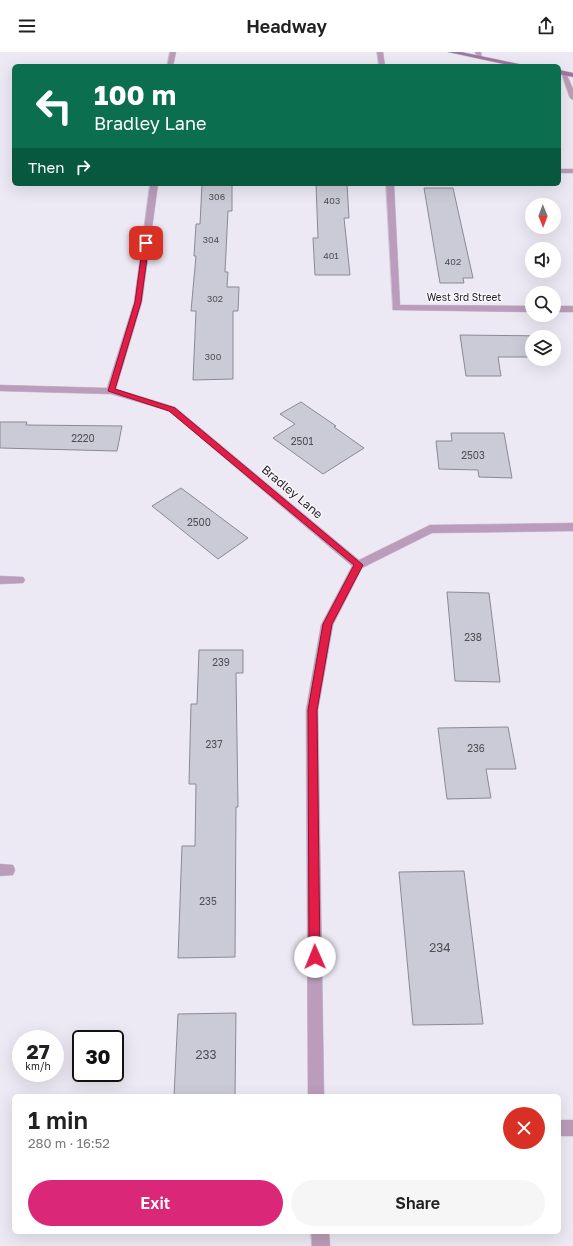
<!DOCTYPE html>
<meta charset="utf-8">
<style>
body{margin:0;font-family:"Golos Text",sans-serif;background:#f6f6f6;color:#222;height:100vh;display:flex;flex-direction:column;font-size:15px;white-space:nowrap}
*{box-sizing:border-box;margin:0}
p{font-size:13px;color:#767676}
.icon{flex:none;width:22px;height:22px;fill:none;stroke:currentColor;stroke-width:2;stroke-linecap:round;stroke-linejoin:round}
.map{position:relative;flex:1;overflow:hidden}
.side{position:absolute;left:12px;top:1042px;width:549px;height:140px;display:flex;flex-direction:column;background:#fff;border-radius:6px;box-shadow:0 4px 16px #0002}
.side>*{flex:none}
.top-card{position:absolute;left:12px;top:12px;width:549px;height:122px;border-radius:6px;box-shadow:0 4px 16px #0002;background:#0b6e4f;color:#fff;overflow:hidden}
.needle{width:26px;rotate:179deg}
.buttons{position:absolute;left:525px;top:146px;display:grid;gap:8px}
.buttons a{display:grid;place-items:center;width:36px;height:36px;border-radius:50%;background:#fff;box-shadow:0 4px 16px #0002;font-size:20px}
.speed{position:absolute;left:12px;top:978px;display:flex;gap:8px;font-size:20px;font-weight:700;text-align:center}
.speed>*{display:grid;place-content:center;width:52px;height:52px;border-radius:50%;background:#fff;box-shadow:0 4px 16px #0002;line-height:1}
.speed small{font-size:10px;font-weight:400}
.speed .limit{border:2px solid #111;border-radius:6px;background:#fff;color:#111}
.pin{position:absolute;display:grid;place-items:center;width:34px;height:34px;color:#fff;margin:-17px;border-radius:8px;box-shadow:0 2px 6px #0006}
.me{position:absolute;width:44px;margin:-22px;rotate:359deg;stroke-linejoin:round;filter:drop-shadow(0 0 3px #0008)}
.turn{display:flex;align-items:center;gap:14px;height:84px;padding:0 16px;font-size:18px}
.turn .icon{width:52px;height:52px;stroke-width:2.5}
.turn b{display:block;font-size:28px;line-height:34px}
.then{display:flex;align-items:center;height:38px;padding:0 16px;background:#0003;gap:8px;font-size:15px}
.round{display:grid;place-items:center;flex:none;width:42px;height:42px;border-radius:21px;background:#f6f6f6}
.head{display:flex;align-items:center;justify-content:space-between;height:68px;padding:0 16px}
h1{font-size:24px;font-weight:600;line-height:30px}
.primary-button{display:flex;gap:8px;margin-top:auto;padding:8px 16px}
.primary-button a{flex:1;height:46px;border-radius:24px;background:#db2777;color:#fff;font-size:16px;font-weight:600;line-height:46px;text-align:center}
.primary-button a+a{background:#f6f6f6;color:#222}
header{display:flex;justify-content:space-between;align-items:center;height:52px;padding:0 16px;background:#fff;font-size:18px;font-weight:600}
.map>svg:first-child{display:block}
.building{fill:#cacbd6;stroke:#898a94}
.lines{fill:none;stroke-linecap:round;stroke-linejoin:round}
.street-casing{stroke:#c9c6cf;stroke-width:1}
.secondary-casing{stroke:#c9c6cf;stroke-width:1}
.street{fill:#bb9cba;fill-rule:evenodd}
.secondary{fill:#a274a2;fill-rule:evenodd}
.route{fill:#e11d48;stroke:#92132f}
.labels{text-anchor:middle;stroke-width:3;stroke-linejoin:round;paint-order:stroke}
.far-number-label{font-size:9px;fill:#504e54}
.far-street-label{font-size:10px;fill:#272529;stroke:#f9f7fd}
.number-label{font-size:10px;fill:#504e54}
.street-label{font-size:12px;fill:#272529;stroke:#f9f7fd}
.near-number-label{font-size:12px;fill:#504e54}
</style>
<header><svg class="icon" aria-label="menu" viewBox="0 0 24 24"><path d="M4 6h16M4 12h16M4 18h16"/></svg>Headway<svg class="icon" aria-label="share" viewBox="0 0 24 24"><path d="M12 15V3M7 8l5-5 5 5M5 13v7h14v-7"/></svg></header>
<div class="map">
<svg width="573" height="1194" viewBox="0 0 573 1194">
<rect width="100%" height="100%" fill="#ede9f4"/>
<g class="building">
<path d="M202,132H232V159H228L225,220H228L227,235H239L238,259H233V327L193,328L196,259H191L196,204H194L196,172H200Z"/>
<path d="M316,132H347L349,166H344L350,223H315L313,186H318Z"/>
<path d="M424,136H453L473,226H463L464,231H440Z"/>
<path d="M460,283L547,284V285H532V305H498L501,324H466Z"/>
<path d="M301,350L336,374L334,375L364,396L323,422L273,386L295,372L280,362Z"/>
<path d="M0,370H27L26,373L122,374L117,399L0,396Z"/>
<path d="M451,381H504L512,426L479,425L478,418L439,417L436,389H452Z"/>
<path d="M181,436L248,486L218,507L152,454Z"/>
<path d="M447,540L489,541L500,630L455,629Z"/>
<path d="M199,598H243V621H236L238,755H236L235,905L178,906L182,794H195L196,732H189L191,652H197Z"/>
<path d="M508,675L516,717H486L491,746L447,747L438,676Z"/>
<path d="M464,819L483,972L413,973L399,820Z"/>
<path d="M236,961L235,1044H174L178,962Z"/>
</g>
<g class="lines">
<defs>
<g id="street">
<path d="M170,0H176L173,14H167Z"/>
<path d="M377,0H383L385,14H379Z"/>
<path d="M475,0H481L482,6H478Z"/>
<path d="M561,20L566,21L573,37V48L570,46Z"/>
<rect x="559" y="117" width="14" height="4"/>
<path d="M150,132H158L142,250L116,337L175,355L359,508L430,473L573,471V479L432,481L362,516L333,573L318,658L324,1044H308L306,658L321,573L352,514L169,359L111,342L0,339V333L107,336L134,250Z"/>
<path d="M386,132H394L400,253L532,254V260L393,258Z"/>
<rect x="554" y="254" width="19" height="6"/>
<path d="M0,524L23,525L25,528L23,531L0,532Z"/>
<path d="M0,812L13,813L15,818L13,823L0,824Z"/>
<rect x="559" y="1068" width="14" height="16"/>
<path d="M311,1180H329L330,1194H312Z"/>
</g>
<g id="secondary">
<path d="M448,0H461L528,14H514Z"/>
<path d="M559,18L573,21V25L559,22Z"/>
</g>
</defs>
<use href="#street" class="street-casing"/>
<use href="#secondary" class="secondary-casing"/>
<use href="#street" class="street"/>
<use href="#secondary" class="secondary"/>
</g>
<path class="route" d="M146,189L149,191L141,250L115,337L175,356L363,513L332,572L317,658L320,905L319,909L315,910L311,909L309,905L308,658L323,572L354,513L169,359L108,339L135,250L143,191Z"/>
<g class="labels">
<g class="far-number-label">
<text x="217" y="148">306</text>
<text x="332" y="152">403</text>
<text x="211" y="191">304</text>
<text x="331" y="207">401</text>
<text x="453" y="213">402</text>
<text x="215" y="250">302</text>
<text x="213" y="308">300</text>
</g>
<g class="far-street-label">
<text x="464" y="249">West 3rd Street</text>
</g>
<g class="number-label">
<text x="83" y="390">2220</text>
<text x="302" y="393">2501</text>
<text x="473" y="407">2503</text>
<text x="199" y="474">2500</text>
<text x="473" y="589">238</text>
<text x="221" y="614">239</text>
<text x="214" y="696">237</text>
<text x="476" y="700">236</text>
<text x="208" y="853">235</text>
</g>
<g class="street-label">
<text transform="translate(292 440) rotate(40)" y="4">Bradley Lane</text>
</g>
<g class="near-number-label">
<text x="440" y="900">234</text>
<text x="206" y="1007">233</text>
</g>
</g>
</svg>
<div class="buttons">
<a><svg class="needle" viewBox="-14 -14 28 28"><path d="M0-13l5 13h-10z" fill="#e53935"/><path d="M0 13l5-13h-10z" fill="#767676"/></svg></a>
<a><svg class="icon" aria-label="sound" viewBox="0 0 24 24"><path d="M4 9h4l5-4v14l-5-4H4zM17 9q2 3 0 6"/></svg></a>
<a><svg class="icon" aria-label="search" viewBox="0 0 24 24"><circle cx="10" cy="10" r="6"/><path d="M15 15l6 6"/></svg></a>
<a><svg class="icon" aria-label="layers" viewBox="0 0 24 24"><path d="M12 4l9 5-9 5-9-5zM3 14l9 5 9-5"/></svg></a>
</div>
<div class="speed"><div>27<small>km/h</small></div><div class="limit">30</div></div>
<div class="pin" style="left:146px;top:191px;background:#d93025"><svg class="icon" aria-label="arrive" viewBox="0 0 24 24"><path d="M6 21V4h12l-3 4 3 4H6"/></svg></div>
<svg class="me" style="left:315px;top:905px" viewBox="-20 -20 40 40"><circle r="19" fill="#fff"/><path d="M0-13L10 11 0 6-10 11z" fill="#e11d48"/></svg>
<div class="top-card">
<div class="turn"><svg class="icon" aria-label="left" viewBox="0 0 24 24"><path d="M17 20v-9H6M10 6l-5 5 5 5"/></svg><div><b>100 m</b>Bradley Lane</div></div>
<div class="then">Then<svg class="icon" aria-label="right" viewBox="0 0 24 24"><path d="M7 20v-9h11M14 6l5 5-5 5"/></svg></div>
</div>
<section class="side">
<div class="head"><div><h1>1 min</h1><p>280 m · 16:52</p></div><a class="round" style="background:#d93025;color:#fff"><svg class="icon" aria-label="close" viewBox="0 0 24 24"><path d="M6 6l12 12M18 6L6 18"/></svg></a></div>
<div class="primary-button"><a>Exit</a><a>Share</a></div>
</section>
</div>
